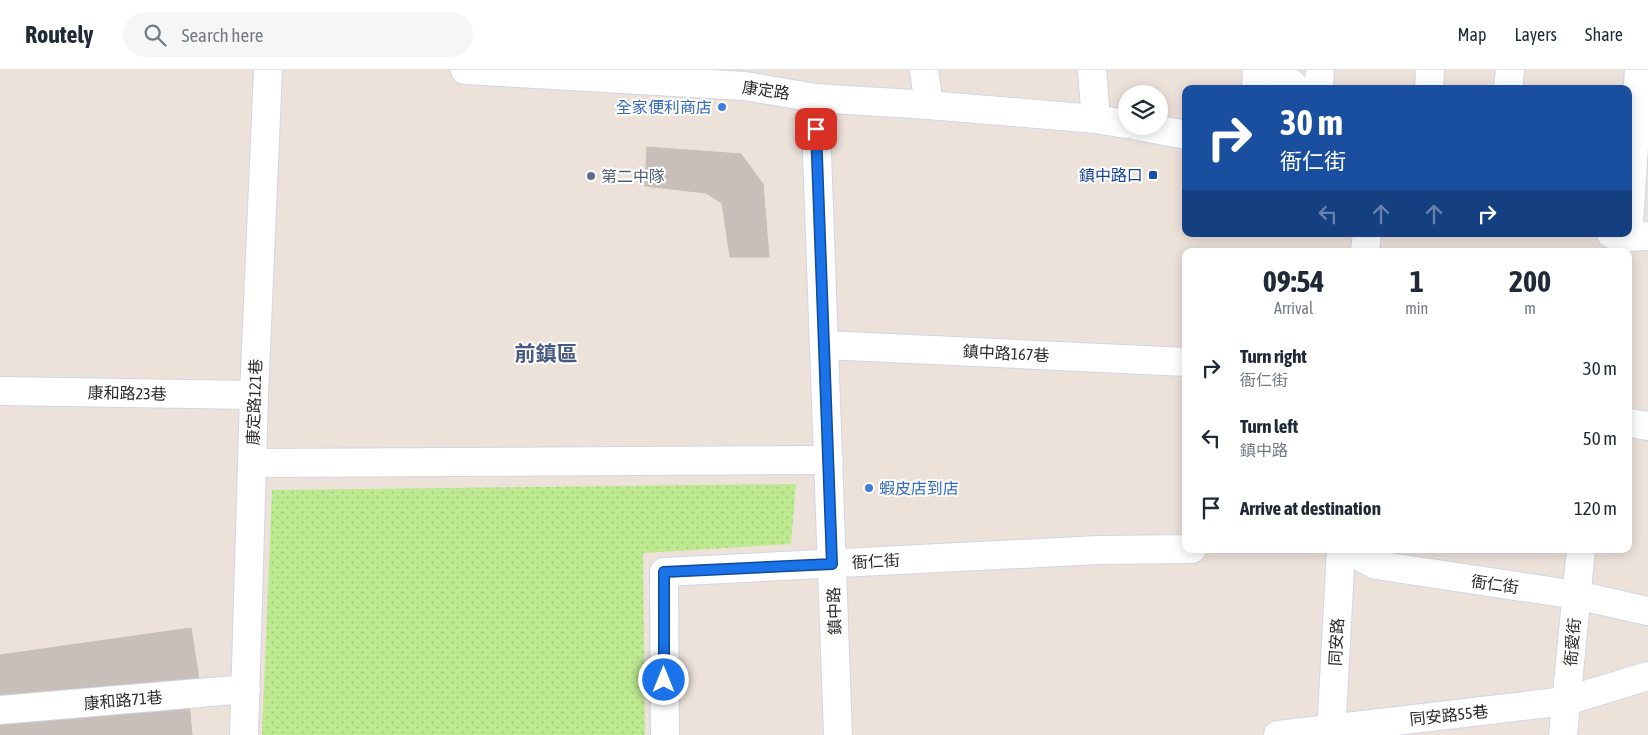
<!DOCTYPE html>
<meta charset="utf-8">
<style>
body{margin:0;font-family:"Asap Condensed","Noto Sans TC",sans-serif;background:#f6f6f7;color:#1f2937;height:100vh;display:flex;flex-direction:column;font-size:19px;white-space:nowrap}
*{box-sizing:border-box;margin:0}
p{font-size:16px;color:#747a83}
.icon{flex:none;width:28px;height:28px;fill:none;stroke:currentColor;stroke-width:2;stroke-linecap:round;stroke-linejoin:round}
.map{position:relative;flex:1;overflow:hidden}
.details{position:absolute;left:1182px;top:178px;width:450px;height:305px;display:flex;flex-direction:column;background:#fff;border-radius:10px;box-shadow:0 2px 12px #0003}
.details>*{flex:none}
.hud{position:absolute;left:1182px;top:15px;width:450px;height:152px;border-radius:10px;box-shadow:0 2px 12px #0003;background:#1a4fa0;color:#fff;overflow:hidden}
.buttons{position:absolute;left:1118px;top:15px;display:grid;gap:10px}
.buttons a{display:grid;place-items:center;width:50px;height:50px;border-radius:50%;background:#fff;box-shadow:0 2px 12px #0003;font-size:25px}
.pin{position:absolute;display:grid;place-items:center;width:42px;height:42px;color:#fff;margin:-21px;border-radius:10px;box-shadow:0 2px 8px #0006}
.me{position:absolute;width:55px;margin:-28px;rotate:0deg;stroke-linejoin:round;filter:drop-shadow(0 0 4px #0008)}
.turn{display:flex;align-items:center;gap:18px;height:105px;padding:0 15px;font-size:22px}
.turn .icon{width:65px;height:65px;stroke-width:2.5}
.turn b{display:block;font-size:35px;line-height:42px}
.lanes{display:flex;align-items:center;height:48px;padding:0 15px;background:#0003;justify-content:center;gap:25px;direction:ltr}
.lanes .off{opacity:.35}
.eta{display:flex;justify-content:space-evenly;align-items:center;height:85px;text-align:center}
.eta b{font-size:30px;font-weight:700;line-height:35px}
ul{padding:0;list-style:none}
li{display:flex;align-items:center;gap:15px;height:70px;padding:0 15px}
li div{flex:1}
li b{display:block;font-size:19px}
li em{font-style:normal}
header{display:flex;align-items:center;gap:30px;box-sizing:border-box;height:70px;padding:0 25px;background:#fff;border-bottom:1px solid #e0e1e3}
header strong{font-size:24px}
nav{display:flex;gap:28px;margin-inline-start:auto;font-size:18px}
.search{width:350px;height:45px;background:#f6f6f7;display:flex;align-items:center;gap:12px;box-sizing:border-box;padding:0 18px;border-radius:28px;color:#747a83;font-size:19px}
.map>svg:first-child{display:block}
.grass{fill:url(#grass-dots)}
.building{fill:#c8bfba;stroke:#c9beb4}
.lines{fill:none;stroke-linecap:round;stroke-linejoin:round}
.minor-casing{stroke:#cfd6e4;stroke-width:30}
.minor{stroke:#fff;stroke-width:28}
.route-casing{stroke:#114b97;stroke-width:12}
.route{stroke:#1a73e8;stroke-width:9}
.shop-dot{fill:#3f7fe0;stroke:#fff;stroke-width:2}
.transit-dot{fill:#1a4fb4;stroke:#fff;stroke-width:2}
.service-dot{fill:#5c6f8a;stroke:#fff;stroke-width:2}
.labels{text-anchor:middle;stroke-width:4;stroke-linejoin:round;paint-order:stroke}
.street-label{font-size:16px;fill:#2a2a2a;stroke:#fff}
.shop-label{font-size:16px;fill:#366cbe;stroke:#fff;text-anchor:end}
.transit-label{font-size:16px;fill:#164399;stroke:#fff;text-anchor:end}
.service-label{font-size:16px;fill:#4e5e75;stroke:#fff;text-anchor:start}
.district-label{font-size:21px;font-weight:bold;fill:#46597e;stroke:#fff}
</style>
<header>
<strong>Routely</strong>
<div class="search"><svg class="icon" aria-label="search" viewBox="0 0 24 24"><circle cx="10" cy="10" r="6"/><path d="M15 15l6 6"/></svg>Search here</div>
<nav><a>Map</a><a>Layers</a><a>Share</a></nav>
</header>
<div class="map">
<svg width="1648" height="665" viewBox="0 0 1648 665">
<defs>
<pattern id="grass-dots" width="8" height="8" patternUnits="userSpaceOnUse" patternTransform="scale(1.25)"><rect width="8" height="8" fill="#bde991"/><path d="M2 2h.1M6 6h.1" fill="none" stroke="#a3c87d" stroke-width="1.8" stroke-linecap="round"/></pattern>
</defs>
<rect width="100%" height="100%" fill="#ede2da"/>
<path class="grass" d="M796,414L791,474L643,483L645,665H262L272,420Z"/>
<g class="building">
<path d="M647,77L741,84L763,114L769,187H730L722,133L706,123L645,116Z"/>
<path d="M191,558L199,609L0,638V585Z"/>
<path d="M189,630L192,665H0V651Z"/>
</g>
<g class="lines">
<defs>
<g id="minor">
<path d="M465,0L745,16L815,28L929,35L1096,49L1126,54"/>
<path d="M924,0L929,35"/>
<path d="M1092,0L1096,49"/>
<path d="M1275,0L1298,19"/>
<path d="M1256,19L1257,0"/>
<path d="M1319,19L1320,0"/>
<path d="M1429,19L1430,0"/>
<path d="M1508,19L1510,0"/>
<path d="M815,28L838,665"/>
<path d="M1138,56L1186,65"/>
<path d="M1629,152L1639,0"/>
<path d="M1611,164L1628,167L1648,166"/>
<path d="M1365,181L1367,164"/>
<path d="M825,275L1186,292"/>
<path d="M0,321L254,325"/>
<path d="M1629,353L1648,356"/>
<path d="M252,393L829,390"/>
<path d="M1345,479L1376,495L1576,525L1648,541"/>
<path d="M0,640L246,619"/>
<path d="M244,665L254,325L268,0"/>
<path d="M665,665L664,502L1099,480L1192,479"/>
<path d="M1278,665L1566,631L1648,606"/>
<path d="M1331,665L1341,479"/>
<path d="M1563,665L1581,479"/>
</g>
</defs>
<use href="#minor" class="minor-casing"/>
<use href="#minor" class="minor"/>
</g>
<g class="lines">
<defs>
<path id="route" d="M664,610V502L832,494L816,59"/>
</defs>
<use href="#route" class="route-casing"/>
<use href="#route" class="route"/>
</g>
<g class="shop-dot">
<circle cx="722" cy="37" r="5"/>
<circle cx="869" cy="418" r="5"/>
</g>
<rect class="transit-dot" x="1148" y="100" width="10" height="10" rx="2.5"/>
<circle class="service-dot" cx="591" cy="106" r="5"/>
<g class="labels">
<g class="street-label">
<text transform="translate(766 20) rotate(8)" y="6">康定路</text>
<text transform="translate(1006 283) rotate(3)" y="6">鎮中路167巷</text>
<text transform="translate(127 323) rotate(1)" y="6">康和路23巷</text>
<text transform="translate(254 332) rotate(-88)" y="6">康定路121巷</text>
<text transform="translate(876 491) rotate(-3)" y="6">衙仁街</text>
<text transform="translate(1495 514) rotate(8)" y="6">衙仁街</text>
<text transform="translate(834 541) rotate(-92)" y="6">鎮中路</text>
<text transform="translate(1336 572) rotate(-87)" y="6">同安路</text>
<text transform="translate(1572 572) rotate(-85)" y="6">衙愛街</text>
<text transform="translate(123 630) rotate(-5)" y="6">康和路71巷</text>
<text transform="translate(1449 645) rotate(-6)" y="6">同安路55巷</text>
</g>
<g class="shop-label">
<text x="712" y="43">全家便利商店</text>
<text x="879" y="424" text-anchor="start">蝦皮店到店</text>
</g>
<g class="transit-label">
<text x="1143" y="111">鎮中路口</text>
</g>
<g class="service-label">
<text x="601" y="112">第二中隊</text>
</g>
<g class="district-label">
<text x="546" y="291">前鎮區</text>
</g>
</g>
</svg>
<div class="buttons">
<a><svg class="icon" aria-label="layers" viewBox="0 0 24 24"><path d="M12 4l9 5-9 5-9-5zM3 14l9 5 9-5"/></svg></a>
</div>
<div class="pin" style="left:816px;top:59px;background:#d93025"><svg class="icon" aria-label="arrive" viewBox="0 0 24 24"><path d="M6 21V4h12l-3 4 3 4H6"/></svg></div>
<svg class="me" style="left:664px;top:610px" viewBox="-20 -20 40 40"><circle r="17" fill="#1a73e8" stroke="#fff" stroke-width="3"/><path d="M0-11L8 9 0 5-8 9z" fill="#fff"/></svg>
<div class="hud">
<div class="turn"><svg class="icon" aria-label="right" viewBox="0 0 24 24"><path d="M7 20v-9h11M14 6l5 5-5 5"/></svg><div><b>30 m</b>衙仁街</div></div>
<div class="lanes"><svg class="icon off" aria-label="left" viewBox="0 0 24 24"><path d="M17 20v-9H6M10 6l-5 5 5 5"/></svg><svg class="icon off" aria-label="ahead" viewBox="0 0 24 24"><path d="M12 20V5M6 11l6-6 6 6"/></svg><svg class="icon off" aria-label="ahead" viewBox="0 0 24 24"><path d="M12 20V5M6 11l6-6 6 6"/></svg><svg class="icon" aria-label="right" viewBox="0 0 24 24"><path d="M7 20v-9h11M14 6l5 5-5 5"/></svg></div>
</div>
<section class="details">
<div class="eta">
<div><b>09:54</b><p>Arrival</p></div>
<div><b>1</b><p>min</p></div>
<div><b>200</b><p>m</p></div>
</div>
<ul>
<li><svg class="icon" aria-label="right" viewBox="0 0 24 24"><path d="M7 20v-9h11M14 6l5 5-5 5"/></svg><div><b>Turn right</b><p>衙仁街</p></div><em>30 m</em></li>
<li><svg class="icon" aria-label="left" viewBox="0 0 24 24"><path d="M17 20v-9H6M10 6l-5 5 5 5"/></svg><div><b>Turn left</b><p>鎮中路</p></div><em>50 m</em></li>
<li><svg class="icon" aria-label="arrive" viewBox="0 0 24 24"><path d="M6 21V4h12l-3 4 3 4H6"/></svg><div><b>Arrive at destination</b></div><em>120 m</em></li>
</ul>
</section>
</div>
